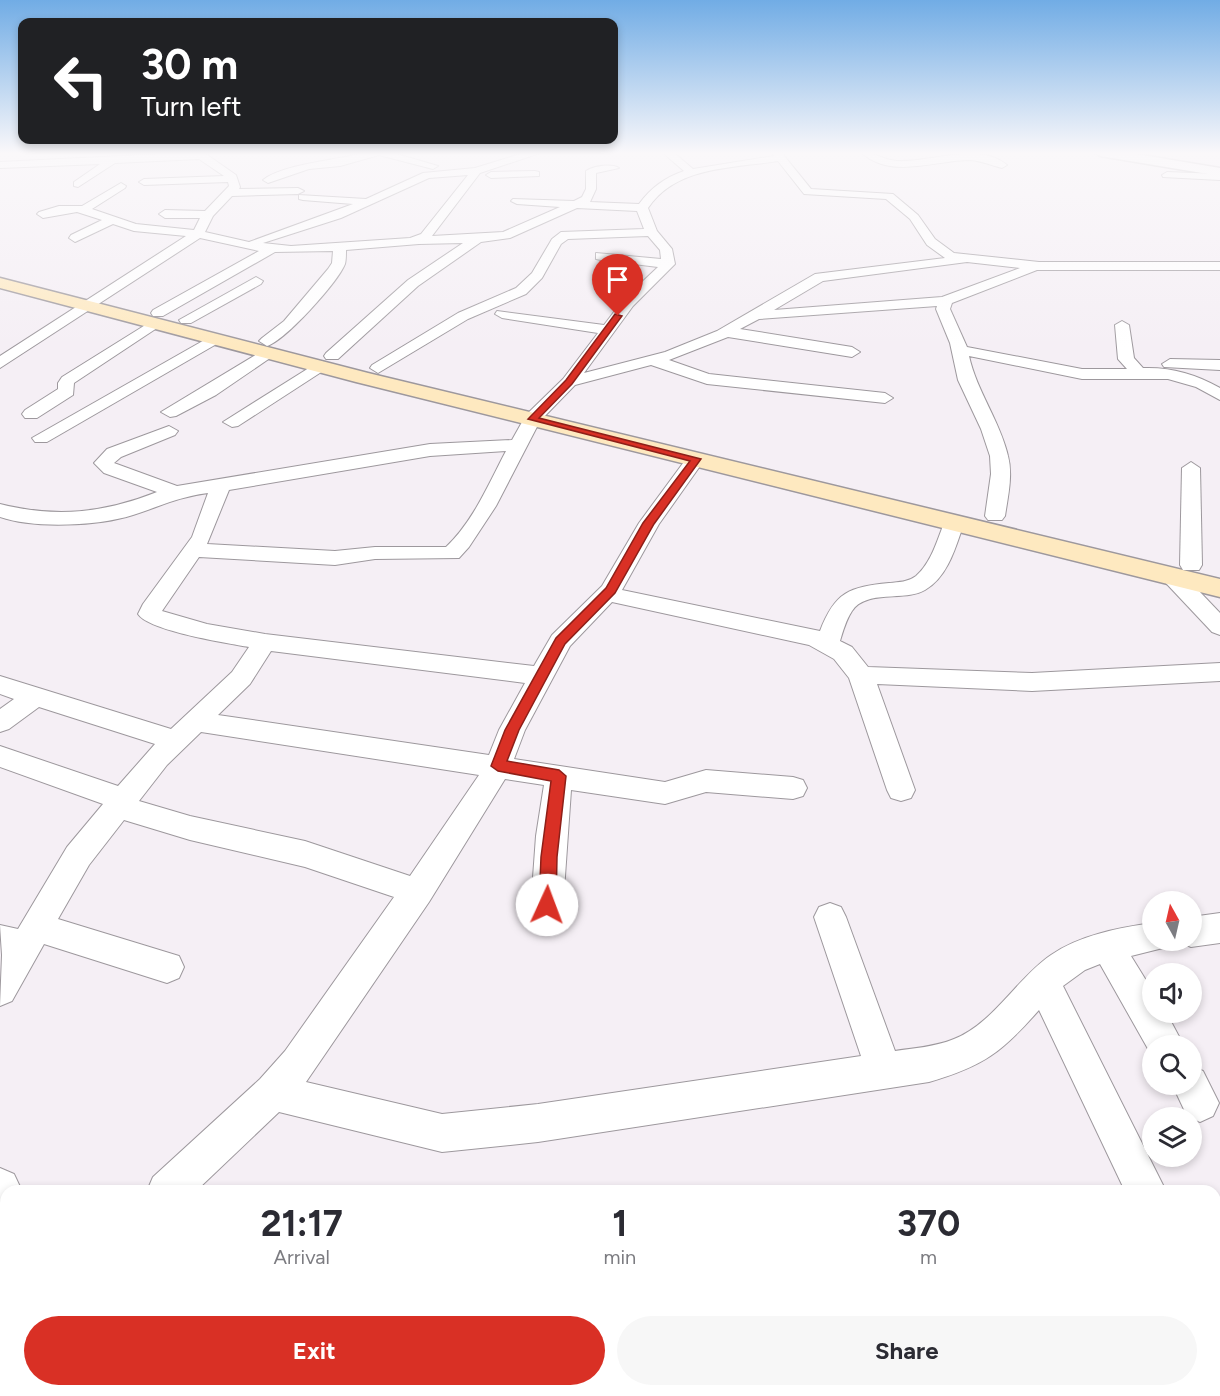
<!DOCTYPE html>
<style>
body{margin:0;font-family:Figtree,sans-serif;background:#f7f7f7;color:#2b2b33;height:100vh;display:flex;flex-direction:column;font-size:22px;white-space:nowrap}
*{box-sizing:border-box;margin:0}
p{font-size:20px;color:#7c7c81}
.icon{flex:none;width:33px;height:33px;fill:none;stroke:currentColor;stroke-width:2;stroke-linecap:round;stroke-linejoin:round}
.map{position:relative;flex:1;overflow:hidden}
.details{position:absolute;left:0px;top:1185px;width:1221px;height:212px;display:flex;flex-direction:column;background:#fff;border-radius:18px 18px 0 0;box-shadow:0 3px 9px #0003}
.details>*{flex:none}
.hud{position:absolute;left:18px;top:18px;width:600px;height:126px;border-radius:12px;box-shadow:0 3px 9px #0003;background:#202124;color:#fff;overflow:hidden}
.needle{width:39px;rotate:352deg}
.tools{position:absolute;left:1142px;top:891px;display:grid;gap:12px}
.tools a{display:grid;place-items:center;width:60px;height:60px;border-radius:50%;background:#fff;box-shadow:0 3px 9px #0003;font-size:30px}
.pin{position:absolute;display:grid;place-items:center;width:51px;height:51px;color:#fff;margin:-62px -26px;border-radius:50% 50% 50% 0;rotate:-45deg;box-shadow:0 0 6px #0007}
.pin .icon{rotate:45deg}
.me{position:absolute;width:66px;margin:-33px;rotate:2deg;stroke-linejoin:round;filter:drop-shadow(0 0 4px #0008)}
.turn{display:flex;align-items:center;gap:21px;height:126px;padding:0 24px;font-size:27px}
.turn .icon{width:78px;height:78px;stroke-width:2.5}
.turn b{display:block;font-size:42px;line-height:51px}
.eta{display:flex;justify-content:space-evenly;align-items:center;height:102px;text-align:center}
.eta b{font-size:36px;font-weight:700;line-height:42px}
.primary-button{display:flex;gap:12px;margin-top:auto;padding:12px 24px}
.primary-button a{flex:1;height:69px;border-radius:36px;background:#d93025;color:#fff;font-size:24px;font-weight:700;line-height:69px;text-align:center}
.primary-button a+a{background:#f7f7f7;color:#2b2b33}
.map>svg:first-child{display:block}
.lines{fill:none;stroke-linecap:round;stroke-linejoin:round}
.minor-casing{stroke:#9d989d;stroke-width:2}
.tertiary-casing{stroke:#9d989d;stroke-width:3}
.secondary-casing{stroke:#9d989d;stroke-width:3}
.minor{fill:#fff;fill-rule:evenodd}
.tertiary{fill:#fff;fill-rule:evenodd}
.secondary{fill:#fee9c0;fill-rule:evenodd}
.route{fill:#d93025;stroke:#8d1f18;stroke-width:1.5}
</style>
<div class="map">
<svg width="1220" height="1396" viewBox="0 0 1220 1396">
<rect width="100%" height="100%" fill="#f5eff5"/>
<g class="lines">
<defs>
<g id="minor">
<path d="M203,152L236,175L240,187L239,189L298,188L304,191L298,194L232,196L213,216L205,232L249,242L353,204L303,200L299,199V195L366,199L423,173L475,168L527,152H543L480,173L432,236L503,232L560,207L517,204L511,201L513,199L574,201L582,197L586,189V171C593,166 612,163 619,168L596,173V189L590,202L639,204C651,188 664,178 684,171L662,152H673L693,169L774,156L771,152H781L811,189L893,194L918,215L935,239L954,253L1039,262H1220V270H1037L952,303L950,309L967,347L1082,369H1127L1118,359L1115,325L1122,321L1129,325L1134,358L1143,368C1171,367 1196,374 1220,388V400L1196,387L1168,379H1082L969,356C977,392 1000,421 1008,456C1013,475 1008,496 1005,516L1002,520H988L985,516L991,474L990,456L981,429L958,380L950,343L936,309L937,306L759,319L740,329L852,347L860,352L852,357L728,337L669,360L709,374L885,393L893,398L885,403L707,384L651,365L575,385L540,421L496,506L469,547L459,558L375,559L335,565L199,557L162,611L207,624L265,634L534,666L552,635L602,586L639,523L689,455L696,453L705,459L659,524L622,590L820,631C835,592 849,587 889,583C899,582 908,582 916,576C931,563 937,541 944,523L947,519H961L964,523C956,546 948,577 925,590C905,602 866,589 852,611C846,620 843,631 840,641L852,647L868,667L1032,673L1220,663V681L1032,691L877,684L915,790L911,798L901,801L891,798L887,790L849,678L834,659L809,645L612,602L570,646L525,730L514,759L665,782L706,770L793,777L803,780L807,788L803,796L793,799L706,792L665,804L571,790L563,905L558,915L547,919L536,915L531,905L536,836L544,785L505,779L429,902L306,1082L442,1114L538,1104L861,1056L814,917L819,907L830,903L841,907L846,917L895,1051C914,1048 935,1047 954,1039C993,1024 1017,978 1051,955C1080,935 1118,928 1152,923V940H1167L1163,948L1131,956L1152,990V1012H1166L1184,1046H1152V1056L1100,964L1085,970L1063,986L1166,1191H1125L1039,1010C1002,1052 984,1066 929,1082L538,1142L442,1152L279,1112L196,1191H147L153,1177L260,1079L285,1051L394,897L305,867L190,840L124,820L89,865L58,919L179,956L184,967L179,978L167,983L44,944L12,1001L0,1006L2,955L0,925L18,929L67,847L103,804L0,767V746L118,786L155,744L39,707L9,729L0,732V709L14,699L0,694V676L171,729L232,672L249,647C227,643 149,631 138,614L143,604L192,537L208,493C178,497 161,506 133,515C99,526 34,529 0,517V504C56,518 104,513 157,492L104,473L94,463L107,449L169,426L178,431L175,435L121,457L114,463L177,486L430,444L512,440L526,415L563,379L598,333L502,318L495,314L497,311L604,325L623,300L658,267L601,260L596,259V253L661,259L660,250L648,236L568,239L561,244L542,278L526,294L468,319L378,373L370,368L372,365L458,313L516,288L532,273L552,239L561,232L644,229L637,211L577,208L510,238L481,242L418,286L338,359H326L324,356L326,353L408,280L463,243L419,244L346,250C346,255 346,260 345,264C338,282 285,341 267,346L259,341L262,338L284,321L328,269L332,263L333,251L275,252L163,316H153L151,313L153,310L259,251L200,238L0,368V356L186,236L134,231L113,224L75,242L69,238L71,235L102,220L77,212L43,218L37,214L39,212L59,206H82L121,183L126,186L125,188L92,209L136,224L194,230L200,218H165L159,214L165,210L205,211L229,186L228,182L144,185L139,182L144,179L224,176L199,159L115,163L78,187L74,186V182L100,164L0,168V162ZM778,161L804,194L886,199L910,219L927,245L945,258L815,274L717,331L665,352L584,373L633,306L675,264L672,249L657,231L648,208C676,166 733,168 778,161ZM468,175L421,234L410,238L291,246L263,243L341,218L429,178ZM967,262L1020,268L942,297L774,310L823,281ZM506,451C489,483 473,522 446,547H375L335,551L207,544L229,490L430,456ZM271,651L525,683L499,730L489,755L218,715L250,684ZM201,732L479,775L410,876L305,841L190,816L139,801L167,765Z"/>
<path d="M367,152H390L438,166L433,169L379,155L340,166L309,169L268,183L263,180C282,164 340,160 367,152Z"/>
<path d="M861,152C875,152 883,160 897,161C930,163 979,141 1007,165L1002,168C991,165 982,161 970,160C935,160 890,180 861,152Z"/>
<path d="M535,171L539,172V176L491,178L486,175L491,172Z"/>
<path d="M1167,172L1220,174V180L1163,177L1162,175Z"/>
<path d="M256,277L263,281L261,284L191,323H181L179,320Z"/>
<path d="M155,319L160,320L162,323L160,326L74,383L73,395L37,418H25L22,414L25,410L58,389V383L62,377Z"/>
<path d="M215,334L223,339L220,342L47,442H35L32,438Z"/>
<path d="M267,348L275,353L273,356L216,395L176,416L170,417L161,412Z"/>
<path d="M1170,359L1220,360V370L1164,367L1162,364Z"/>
<path d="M320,361L326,363L328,366L326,369L238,426L232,427L223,422Z"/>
<path d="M1191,462L1200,468L1202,565L1199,570H1183L1180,565L1182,468Z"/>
<path d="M1172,569L1180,571L1220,613V635L1212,632L1164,581L1161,576L1164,571Z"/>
<path d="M1220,913V943L1191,947L1180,942L1191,940V917Z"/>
<path d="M1191,1066L1203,1071L1219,1103L1213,1116L1200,1122L1187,1116L1172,1084H1191Z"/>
<path d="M0,1168L14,1174L22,1191H6V1220L0,1217Z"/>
<path d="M6,1308V1369H5L0,1367V1311Z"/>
</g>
<path id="tertiary" d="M1094,152H1124L1220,168V176L1100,156Z"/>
<path id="secondary" d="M0,278L368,373L1220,579V597L356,382L0,288Z"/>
</defs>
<use href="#minor" class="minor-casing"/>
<use href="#tertiary" class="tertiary-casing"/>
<use href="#secondary" class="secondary-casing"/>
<use href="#minor" class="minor"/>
<use href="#tertiary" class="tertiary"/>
<use href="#secondary" class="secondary"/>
</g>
<linearGradient id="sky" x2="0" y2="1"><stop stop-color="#71ace5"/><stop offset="0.44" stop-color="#faf8fa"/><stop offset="1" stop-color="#faf8fa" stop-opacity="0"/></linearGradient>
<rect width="1220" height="348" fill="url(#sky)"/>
<path class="route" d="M615,314L622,316L572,384L539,418L701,459L654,524L615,593L565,644L519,730L507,761L559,770L566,776L557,857L556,905L553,911L547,913L541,911L539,905L541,857L551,781L498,771L491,766L505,730L556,638L606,588L643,523L690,461L528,419L566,380Z"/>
</svg>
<div class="tools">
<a><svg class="needle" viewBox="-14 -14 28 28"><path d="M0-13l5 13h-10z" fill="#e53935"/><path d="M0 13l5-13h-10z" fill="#7c7c81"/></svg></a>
<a><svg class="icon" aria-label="sound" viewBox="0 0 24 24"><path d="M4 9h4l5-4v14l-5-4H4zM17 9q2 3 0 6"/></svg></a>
<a><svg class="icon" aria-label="search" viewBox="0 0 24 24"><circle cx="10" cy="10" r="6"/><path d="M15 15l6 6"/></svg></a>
<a><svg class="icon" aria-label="layers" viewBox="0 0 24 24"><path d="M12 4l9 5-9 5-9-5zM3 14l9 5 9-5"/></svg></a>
</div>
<div class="pin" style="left:618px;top:316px;background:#d93025"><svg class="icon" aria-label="arrive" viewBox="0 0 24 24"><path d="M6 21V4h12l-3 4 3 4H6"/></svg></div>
<svg class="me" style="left:547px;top:905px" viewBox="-20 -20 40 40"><circle r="19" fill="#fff"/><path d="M0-13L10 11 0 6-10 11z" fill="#d93025"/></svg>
<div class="hud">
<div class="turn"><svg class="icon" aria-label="left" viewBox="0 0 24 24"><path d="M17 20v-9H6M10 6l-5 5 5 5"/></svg><div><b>30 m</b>Turn left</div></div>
</div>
<section class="details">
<div class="eta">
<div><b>21:17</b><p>Arrival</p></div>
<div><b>1</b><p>min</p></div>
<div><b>370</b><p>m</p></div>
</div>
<div class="primary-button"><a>Exit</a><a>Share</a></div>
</section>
</div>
